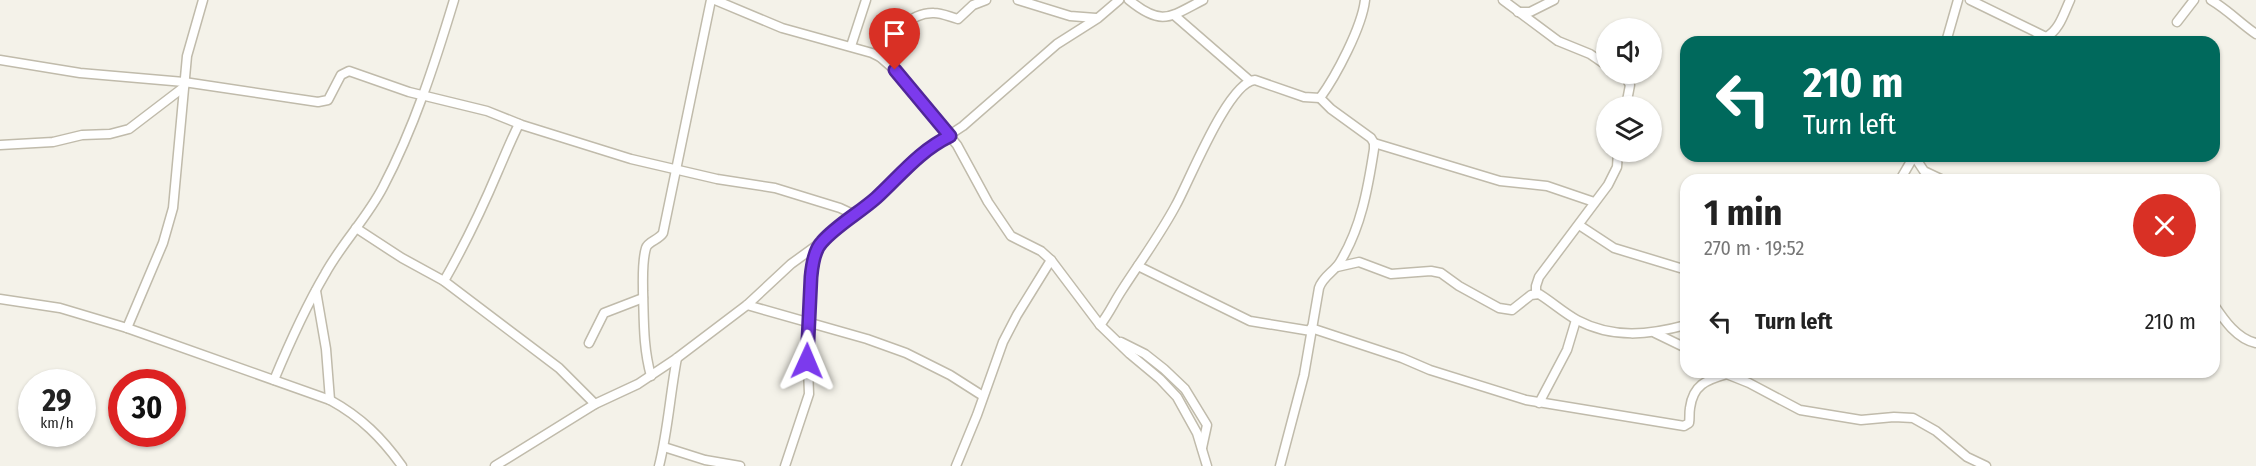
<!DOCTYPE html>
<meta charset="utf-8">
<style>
body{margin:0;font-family:"Fira Sans Condensed",sans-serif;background:#f6f6f6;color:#222;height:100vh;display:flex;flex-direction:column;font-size:22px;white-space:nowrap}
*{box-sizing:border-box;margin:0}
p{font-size:20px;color:#767676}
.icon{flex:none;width:33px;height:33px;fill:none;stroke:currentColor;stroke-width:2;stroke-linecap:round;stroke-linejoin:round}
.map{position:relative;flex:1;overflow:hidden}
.drawer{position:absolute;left:1680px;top:174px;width:540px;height:204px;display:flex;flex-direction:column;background:#fff;border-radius:18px;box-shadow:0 2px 4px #0004}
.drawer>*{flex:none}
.guide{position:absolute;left:1680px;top:36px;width:540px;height:126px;border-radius:18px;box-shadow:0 2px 4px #0004;background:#00695c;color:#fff;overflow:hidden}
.buttons{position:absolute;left:1596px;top:18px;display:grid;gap:12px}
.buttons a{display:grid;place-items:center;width:66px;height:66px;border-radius:50%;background:#fff;box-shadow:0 2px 4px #0004;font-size:30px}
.speed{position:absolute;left:18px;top:369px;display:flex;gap:12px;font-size:30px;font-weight:700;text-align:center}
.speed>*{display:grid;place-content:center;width:78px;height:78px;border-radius:50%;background:#fff;box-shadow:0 2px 4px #0004;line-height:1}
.speed small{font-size:15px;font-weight:400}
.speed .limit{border:9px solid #d22;background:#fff;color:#111}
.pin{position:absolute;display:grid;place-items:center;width:51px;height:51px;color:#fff;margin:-62px -26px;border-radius:50% 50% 50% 0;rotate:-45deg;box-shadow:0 0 6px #0007}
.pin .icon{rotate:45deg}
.me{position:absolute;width:66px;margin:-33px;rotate:1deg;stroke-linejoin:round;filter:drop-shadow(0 0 4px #0008)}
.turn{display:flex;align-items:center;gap:21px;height:126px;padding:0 24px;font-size:27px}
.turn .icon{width:78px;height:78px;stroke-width:2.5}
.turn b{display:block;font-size:42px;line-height:51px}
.round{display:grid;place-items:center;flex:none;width:63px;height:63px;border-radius:32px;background:#f6f6f6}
.head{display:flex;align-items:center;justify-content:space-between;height:102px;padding:0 24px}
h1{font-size:36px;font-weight:700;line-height:45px}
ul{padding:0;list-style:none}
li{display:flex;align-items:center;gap:18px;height:90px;padding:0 24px}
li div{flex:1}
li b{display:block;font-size:22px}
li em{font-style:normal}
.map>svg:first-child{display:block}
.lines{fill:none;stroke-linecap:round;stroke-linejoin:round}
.street-casing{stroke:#c0bbab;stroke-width:11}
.street{stroke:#fff;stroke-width:8}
.route-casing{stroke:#51269a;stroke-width:15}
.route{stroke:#7c3aed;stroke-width:10}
</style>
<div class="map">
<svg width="2256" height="466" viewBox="0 0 2256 466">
<rect width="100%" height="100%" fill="#f4f2e9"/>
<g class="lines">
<defs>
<g id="street">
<path d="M715,0L782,28L872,53L880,57L895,70L957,145L988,202L1011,236L1041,251L1051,260L1100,325L1130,354L1160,379L1177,397L1197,433L1207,466"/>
<path d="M1018,0L1070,16L1096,18"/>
<path d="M1129,0C1162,27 1170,17 1203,0"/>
<path d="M1503,0L1558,41L1590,54L1606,65"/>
<path d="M1970,0L2046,37C2059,31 2064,13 2070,0"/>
<path d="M2211,0C2228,10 2240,23 2256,34"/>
<path d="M1518,12H1530L1554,0"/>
<path d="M1174,15L1250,81"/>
<path d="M2177,22L2194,0"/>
<path d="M1946,42L1958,0"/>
<path d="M851,46L866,0"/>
<path d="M880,57C892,37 908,12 934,13C942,13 950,17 958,19L973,5L986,0"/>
<path d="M0,60L80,73L184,82L318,102L328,100L341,75L349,71L409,92L487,111L522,125L631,159L717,179L775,188L840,208L855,215"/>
<path d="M1621,74L1625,76L1630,85L1626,106"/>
<path d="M1374,143L1500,181L1547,186L1594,202"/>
<path d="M0,145L53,142L82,135L110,134L129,129L184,87"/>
<path d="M1914,156L1924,171L1943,180"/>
<path d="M1900,180L1914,156"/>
<path d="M1579,225L1614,248L1680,268"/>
<path d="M356,228L402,258L444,281L559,368L595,404"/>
<path d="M1138,266L1250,321L1311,331"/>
<path d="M1337,267L1359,262L1391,274L1431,271L1441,273L1459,286L1499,308L1512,310L1531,295L1539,294C1552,302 1564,313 1577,320C1613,339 1649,335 1686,325"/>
<path d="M444,281C464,246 482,209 498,171C505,155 511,140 519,124"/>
<path d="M316,291L326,349L330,400"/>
<path d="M1536,293V286L1539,277L1608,185L1617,167L1618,152"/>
<path d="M0,299L60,308L127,328L330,400C361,417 382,438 402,466"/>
<path d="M747,305L867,339L906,353L950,375L983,396"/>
<path d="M2214,305C2224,320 2237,339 2256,343"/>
<path d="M1100,325C1109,314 1114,302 1122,290C1140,262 1160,235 1176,205C1189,182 1228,82 1255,80L1304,97L1320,98C1336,76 1362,27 1365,0"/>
<path d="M127,328L163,243L173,208L187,56L203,0"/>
<path d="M1311,328L1402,358L1430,370L1526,400L1684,426L1689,423C1690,418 1689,414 1690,408C1693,385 1706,380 1727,374"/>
<path d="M1655,333L1686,348"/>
<path d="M1121,342L1145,354L1164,369L1185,389L1207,425L1202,448"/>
<path d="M589,343L604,313L643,298"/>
<path d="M1724,373L1749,383L1800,410L1861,420L1894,417L1913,418L1936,431L1967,457L1986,466"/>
<path d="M651,376C643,347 644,321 643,291C643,278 642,261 646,248C648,241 659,240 663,233L711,0"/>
<path d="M274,380C289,344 305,308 325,274C342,243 367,218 383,187C414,128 435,63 454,0"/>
<path d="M1539,403L1567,350L1576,320"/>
<path d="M664,447L705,460L740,466"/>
<path d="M495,466L595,404L638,384L677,358L747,305L791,264L820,243L876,198L919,155L963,126L1057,44L1098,18L1119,0"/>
<path d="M659,466C668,431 670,394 677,358"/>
<path d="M785,466L809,394L807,340L811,277L812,263L820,244"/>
<path d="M956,466L977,415L1003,342L1017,315L1051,260"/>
<path d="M1280,466L1304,375L1319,288C1323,276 1334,272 1340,262C1361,228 1368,188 1374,149V143L1371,138L1331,109L1320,98"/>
</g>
</defs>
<use href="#street" class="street-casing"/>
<use href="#street" class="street"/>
</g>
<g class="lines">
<defs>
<path id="route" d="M807,361L811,277C812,266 814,250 822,242C837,225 859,213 876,198C900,176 919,151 950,136L895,70"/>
</defs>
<use href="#route" class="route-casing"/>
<use href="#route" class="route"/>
</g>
</svg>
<div class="buttons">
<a><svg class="icon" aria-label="sound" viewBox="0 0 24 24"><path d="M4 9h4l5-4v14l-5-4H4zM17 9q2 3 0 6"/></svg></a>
<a><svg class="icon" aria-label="layers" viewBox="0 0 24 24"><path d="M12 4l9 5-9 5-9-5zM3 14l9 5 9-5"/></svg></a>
</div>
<div class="speed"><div>29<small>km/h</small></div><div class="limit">30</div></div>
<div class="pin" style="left:895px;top:70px;background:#d93025"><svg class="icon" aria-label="arrive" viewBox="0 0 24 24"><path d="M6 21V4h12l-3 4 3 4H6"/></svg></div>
<svg class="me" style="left:807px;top:361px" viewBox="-20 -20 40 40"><path d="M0-17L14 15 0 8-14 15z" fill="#7c3aed" stroke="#fff" stroke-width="4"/></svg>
<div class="guide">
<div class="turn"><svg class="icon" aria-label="left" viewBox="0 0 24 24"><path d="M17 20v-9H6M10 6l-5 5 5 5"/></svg><div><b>210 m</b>Turn left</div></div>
</div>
<section class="drawer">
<div class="head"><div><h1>1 min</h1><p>270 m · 19:52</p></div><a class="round" style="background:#d93025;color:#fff"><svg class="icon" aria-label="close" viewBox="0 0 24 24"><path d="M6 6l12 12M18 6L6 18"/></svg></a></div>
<ul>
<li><svg class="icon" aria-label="left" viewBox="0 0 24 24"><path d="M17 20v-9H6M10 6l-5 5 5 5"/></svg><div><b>Turn left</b></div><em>210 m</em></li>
</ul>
</section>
</div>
